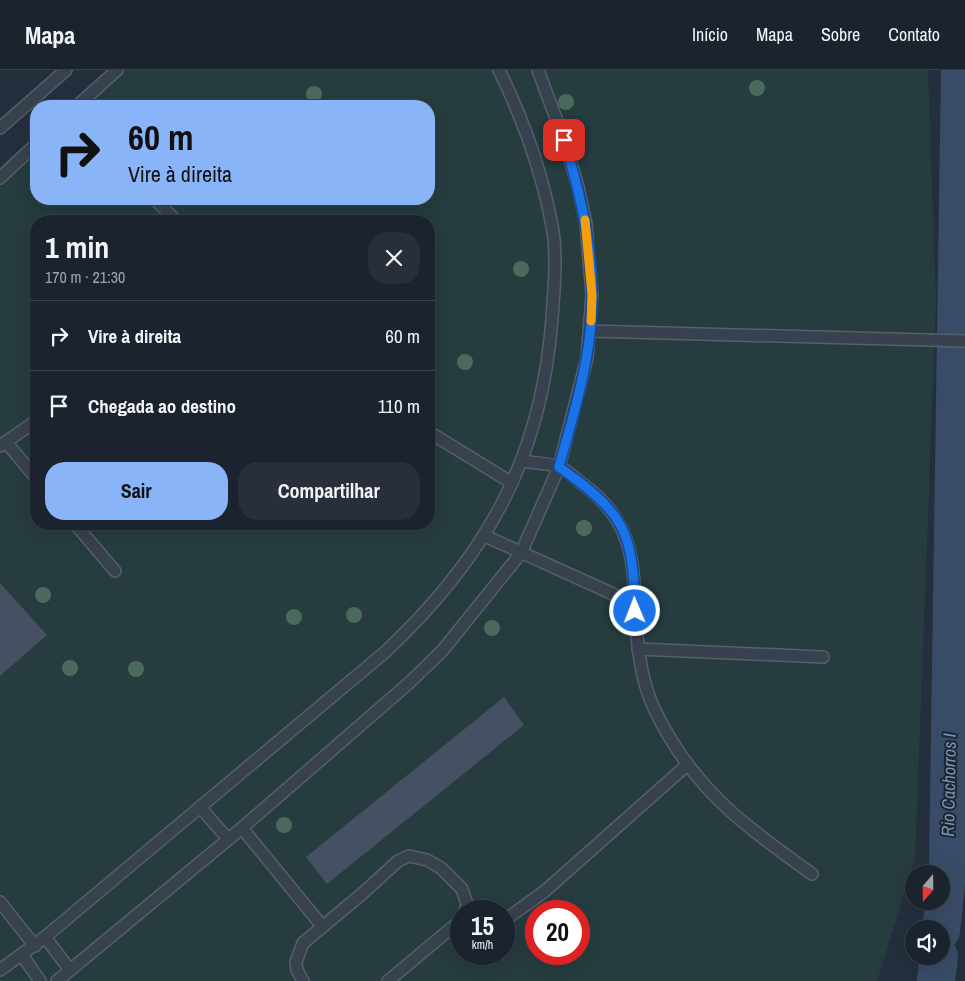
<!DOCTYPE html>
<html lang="pt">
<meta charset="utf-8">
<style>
body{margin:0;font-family:"Archivo Narrow",sans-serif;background:#282f3a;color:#f1f3f6;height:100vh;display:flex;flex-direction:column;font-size:19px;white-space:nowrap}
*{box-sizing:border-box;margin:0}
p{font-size:16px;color:#a0a4aa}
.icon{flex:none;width:28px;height:28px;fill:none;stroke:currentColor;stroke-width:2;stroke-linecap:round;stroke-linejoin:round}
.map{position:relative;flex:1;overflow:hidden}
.panel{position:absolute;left:30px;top:145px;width:405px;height:315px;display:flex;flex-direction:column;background:#1b232e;border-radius:20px;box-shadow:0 5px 20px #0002,0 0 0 1px #39404a}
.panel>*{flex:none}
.hud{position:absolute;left:30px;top:30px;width:405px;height:105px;border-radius:20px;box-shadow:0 5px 20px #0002,0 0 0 1px #39404a;background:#8ab4f8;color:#111;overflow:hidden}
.needle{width:32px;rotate:200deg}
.controls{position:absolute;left:905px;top:795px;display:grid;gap:10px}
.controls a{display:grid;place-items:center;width:45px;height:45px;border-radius:50%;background:#1b232e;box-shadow:0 5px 20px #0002,0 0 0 1px #39404a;font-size:25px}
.speed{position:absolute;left:450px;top:830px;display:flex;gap:10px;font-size:25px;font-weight:700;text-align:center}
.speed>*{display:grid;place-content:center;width:65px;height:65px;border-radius:50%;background:#1b232e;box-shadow:0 5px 20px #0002,0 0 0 1px #39404a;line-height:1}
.speed small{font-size:12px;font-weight:400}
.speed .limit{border:8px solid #d22;background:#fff;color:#111}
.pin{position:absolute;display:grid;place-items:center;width:42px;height:42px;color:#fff;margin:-21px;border-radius:10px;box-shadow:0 2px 8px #0006}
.me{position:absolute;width:55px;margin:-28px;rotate:359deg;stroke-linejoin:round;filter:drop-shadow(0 0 4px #0008)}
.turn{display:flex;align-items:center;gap:18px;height:105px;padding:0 15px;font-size:22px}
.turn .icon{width:65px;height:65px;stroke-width:2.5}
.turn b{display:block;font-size:35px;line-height:42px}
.round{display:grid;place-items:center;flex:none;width:52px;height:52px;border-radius:20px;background:#282f3a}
.headline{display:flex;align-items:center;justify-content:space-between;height:85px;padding:0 15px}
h1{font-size:30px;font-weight:700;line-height:38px}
.button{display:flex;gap:10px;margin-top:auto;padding:10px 15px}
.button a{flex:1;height:58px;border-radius:20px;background:#8ab4f8;color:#111;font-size:20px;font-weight:700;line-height:58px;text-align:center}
.button a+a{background:#282f3a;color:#f1f3f6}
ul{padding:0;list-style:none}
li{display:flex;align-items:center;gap:15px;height:70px;padding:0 15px;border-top:1px solid #39404a}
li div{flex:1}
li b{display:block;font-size:19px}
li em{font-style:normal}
header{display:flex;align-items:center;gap:30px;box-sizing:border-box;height:70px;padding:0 25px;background:#1b232e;border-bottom:1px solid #39404a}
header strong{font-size:24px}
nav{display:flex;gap:28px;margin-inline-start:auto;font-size:18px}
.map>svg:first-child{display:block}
.green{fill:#263c3f;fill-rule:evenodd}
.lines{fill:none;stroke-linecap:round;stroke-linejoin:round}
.river{stroke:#394c67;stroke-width:38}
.building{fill:#455162}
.service-casing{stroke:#565f6c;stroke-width:14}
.service{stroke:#38414e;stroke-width:11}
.tree{fill:#4b6a5d}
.route-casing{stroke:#114b97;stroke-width:12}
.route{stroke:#1a73e8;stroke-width:9}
.slow{stroke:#f59e0b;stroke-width:9}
.labels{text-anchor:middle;stroke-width:4;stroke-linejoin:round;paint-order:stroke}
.water-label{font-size:18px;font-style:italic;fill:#7c92b1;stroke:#1d2633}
</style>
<header>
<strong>Mapa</strong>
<nav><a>Início</a><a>Mapa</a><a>Sobre</a><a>Contato</a></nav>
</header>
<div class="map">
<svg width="965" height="911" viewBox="0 0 965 911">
<rect width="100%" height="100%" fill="#242f3e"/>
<path class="green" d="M111,0H928L936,232L915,789L877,911H0V103L36,69V129H429V36H72ZM36,151H429V454H36ZM461,841H504V884H461ZM536,841H579V884H536Z"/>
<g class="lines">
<g class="river">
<path d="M941,861L948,796L960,0"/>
<path d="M936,911L939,886"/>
</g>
</g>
<g class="building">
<path d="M0,513L47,565L0,606Z"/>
<path d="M504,627L524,655L327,814L306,787Z"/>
</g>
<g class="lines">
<defs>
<g id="service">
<path d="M77,36L117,0"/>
<path d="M0,58L66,0"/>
<path d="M0,108L36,74"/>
<path d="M155,129L176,151"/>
<path d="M590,261L965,271"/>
<path d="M429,362L512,413"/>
<path d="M6,372L36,408"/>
<path d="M0,376L36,351"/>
<path d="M75,454L115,501"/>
<path d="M485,466L613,524L635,541C634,485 630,448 581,413C575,408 567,400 559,397C548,393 533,393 521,391"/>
<path d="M635,541C637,568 639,595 647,620C652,637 661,653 670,668C707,730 755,763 812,804"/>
<path d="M638,579L823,587"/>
<path d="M200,737L228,769"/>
<path d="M242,758L322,856"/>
<path d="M0,832L35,876"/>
<path d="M504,848L509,847L545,821L687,695"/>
<path d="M45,867L70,900"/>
<path d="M22,885L40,911"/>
<path d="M0,900L45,867L384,583C486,488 542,388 552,248C554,220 557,188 553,161C543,105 524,51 499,0"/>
<path d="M57,911L242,758L409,613L443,580L521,483L559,397L587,288L592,225L586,154L578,117L564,70L538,0"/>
<path d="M303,911L297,900L296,892L303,873L363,823L398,791L409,786L427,790L441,798L462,819L467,834L465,841"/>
<path d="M388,911L461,850"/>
</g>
</defs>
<use href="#service" class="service-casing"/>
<use href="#service" class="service"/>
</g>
<g class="tree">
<circle cx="757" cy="18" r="8"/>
<circle cx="314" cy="24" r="8"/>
<circle cx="566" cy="32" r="8"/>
<circle cx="521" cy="199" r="8"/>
<circle cx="465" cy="292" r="8"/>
<circle cx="584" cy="458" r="8"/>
<circle cx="43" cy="525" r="8"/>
<circle cx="354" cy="545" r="8"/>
<circle cx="294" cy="547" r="8"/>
<circle cx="492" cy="558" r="8"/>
<circle cx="70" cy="598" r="8"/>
<circle cx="136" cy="599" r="8"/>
<circle cx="284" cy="755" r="8"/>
</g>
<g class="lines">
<defs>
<path id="route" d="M564,70C583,132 598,198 590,263C585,309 571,353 559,397C625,444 633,460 635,541"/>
</defs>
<use href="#route" class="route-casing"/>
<use href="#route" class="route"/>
<path class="slow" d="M585,150L592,225L591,251"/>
</g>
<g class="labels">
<g class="water-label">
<text transform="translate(949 715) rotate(-89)" y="6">Rio Cachorros I</text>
</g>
</g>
</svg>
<div class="controls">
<a><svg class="needle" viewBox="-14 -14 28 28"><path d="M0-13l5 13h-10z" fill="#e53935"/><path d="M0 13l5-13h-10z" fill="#a0a4aa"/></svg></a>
<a><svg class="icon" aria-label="sound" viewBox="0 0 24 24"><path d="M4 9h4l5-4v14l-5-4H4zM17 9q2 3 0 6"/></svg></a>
</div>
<div class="speed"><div>15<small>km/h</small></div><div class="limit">20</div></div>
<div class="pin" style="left:564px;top:70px;background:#d93025"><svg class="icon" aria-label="arrive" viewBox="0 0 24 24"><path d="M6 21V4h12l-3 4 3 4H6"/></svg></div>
<svg class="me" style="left:635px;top:541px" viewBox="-20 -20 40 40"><circle r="17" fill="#1a73e8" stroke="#fff" stroke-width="3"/><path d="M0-11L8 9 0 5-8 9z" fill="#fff"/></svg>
<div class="hud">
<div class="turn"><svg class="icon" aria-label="right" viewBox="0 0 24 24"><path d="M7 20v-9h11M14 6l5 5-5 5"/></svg><div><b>60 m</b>Vire à direita</div></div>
</div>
<section class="panel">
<div class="headline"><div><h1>1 min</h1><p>170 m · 21:30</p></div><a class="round"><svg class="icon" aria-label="close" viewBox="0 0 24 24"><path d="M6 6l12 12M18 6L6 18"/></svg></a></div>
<ul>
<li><svg class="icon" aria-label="right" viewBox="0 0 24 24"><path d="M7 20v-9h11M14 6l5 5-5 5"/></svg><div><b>Vire à direita</b></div><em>60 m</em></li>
<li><svg class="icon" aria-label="arrive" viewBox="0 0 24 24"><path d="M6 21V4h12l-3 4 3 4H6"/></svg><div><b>Chegada ao destino</b></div><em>110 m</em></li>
</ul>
<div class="button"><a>Sair</a><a>Compartilhar</a></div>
</section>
</div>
